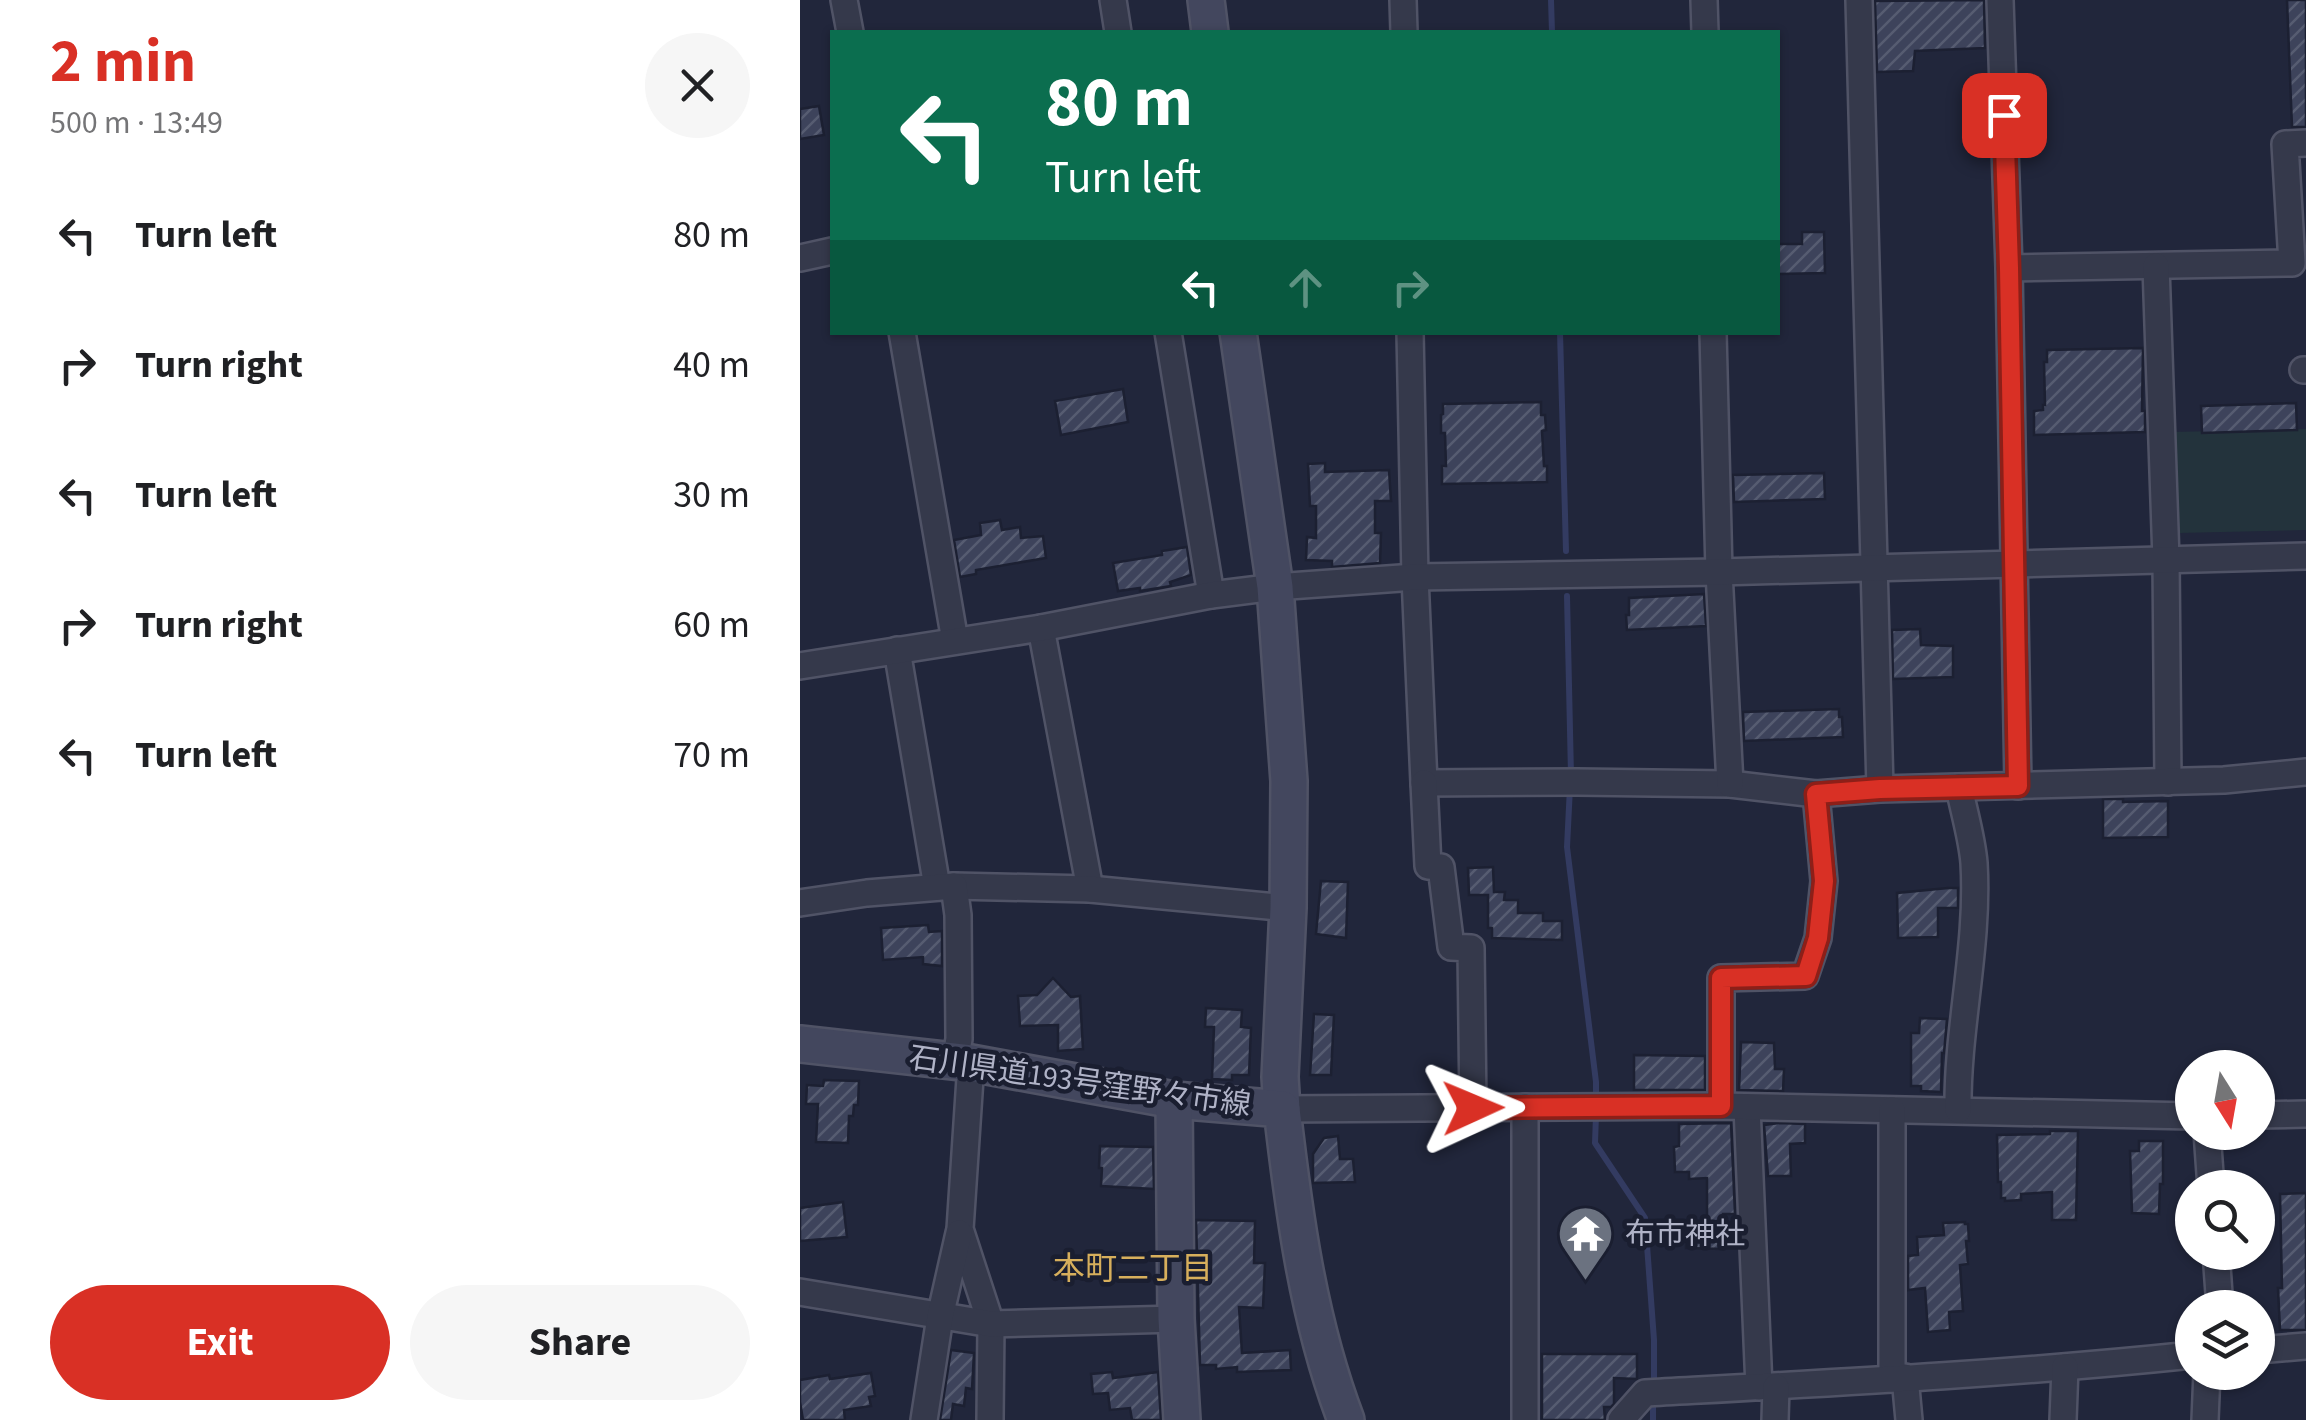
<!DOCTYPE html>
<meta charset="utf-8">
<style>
body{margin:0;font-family:"Source Sans 3","Noto Sans JP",sans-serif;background:#f6f6f6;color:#202124;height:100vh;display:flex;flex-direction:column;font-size:38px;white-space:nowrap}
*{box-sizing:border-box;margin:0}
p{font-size:32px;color:#757577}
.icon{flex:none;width:55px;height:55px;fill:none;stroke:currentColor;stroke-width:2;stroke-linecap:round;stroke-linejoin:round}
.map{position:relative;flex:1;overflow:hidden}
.drawer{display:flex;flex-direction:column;background:#fff;width:800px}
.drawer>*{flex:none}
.hud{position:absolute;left:30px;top:30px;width:950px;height:305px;border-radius:0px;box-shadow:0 2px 8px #0004;background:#0b6e4f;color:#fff;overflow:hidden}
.needle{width:65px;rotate:169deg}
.fabs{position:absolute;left:1375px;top:1050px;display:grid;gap:20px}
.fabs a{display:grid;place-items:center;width:100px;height:100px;border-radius:50%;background:#fff;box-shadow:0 2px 8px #0004;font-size:50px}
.pin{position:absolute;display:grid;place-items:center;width:85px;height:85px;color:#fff;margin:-42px;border-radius:20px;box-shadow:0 5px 15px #0006}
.me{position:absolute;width:110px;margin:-55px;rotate:89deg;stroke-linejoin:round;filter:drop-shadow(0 0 8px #0008)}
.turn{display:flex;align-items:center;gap:35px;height:210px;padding:0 50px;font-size:45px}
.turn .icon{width:130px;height:130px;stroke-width:2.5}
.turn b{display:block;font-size:70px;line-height:85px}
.lanes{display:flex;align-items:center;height:95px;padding:0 50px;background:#0003;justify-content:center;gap:50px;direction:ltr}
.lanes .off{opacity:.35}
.round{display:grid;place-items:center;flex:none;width:105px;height:105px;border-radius:52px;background:#f6f6f6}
.summary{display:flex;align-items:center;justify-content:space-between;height:170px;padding:0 50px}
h1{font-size:60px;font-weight:700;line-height:75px;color:#d93025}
.primary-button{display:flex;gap:20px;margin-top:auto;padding:20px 50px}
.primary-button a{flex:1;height:115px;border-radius:60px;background:#d93025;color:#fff;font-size:40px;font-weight:700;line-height:115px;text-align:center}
.primary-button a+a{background:#f6f6f6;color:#202124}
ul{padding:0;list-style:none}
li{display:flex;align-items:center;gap:30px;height:130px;padding:0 50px}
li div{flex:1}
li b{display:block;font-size:38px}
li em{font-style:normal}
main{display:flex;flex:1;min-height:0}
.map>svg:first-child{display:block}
.park{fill:#23333c}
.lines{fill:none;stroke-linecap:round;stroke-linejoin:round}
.stream{stroke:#333b61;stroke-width:6}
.building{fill:url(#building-hatch);stroke:#1c2032;stroke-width:2.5}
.street-casing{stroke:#505366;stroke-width:30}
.secondary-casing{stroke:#505366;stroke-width:40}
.street{stroke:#35394b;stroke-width:25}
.secondary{stroke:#43475e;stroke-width:35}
.route-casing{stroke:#8d1f18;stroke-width:25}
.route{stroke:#d93025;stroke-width:18}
.labels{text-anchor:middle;stroke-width:9;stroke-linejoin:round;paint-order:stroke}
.street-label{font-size:30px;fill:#b0b3c7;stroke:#1a1e30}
.poi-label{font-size:30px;fill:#b0b3c7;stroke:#1a1e30;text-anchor:start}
.neighbourhood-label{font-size:32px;fill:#d7af5c;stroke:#1a1e30}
</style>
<main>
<section class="drawer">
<div class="summary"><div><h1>2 min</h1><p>500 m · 13:49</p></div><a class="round"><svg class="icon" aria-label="close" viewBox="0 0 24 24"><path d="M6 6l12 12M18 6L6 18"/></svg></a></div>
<ul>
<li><svg class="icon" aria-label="left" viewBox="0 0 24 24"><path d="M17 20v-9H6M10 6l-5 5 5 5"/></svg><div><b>Turn left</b></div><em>80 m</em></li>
<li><svg class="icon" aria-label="right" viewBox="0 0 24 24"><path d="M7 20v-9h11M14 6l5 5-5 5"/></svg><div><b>Turn right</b></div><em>40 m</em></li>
<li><svg class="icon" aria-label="left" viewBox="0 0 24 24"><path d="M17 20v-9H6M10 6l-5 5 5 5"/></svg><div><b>Turn left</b></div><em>30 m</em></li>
<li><svg class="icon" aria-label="right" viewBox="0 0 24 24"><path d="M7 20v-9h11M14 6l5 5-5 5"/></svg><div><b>Turn right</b></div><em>60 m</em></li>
<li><svg class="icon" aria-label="left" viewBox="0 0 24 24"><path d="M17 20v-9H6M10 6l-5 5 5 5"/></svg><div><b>Turn left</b></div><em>70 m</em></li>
</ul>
<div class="primary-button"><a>Exit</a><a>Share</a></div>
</section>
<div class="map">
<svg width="1506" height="1420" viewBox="0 0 1506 1420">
<defs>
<pattern id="building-hatch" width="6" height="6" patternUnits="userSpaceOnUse" patternTransform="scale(2.5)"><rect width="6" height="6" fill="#3d435b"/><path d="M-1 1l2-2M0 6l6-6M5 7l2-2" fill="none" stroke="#565c71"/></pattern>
</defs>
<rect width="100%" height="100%" fill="#21263b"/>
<path class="park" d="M1506,429V530L1378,533L1371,432Z"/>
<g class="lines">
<g class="stream">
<path d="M751,0L752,32"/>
<path d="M760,332L766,551"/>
<path d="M767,596L771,775"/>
<path d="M770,787L767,847L796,1082V1103"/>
<path d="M796,1115L795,1143L845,1218L854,1340V1387"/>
<path d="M853,1420V1400"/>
</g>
</g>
<g class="building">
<path d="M1184,0L1185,48L1115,51L1113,71L1077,72L1075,1Z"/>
<path d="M1487,0H1506V127H1492Z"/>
<path d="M19,106L24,135L0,139V109Z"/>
<path d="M1002,232H1024L1025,273L978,274V244H1002Z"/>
<path d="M1343,348L1342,411H1345V432L1234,435V411L1243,410V405H1245L1244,362H1247V350Z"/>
<path d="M323,389L328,422L261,435L255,401Z"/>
<path d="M741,402V415H745L746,430L742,431L744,466H747V482L642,484V466H646L645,433H641V415L643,414V404Z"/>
<path d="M1496,403L1497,430L1402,433L1401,406Z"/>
<path d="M525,463V472L589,470L591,501H575V533H581L580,563L532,567V561L506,560L507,537L516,538V506H510L508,464Z"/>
<path d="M1024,473L1025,499L934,502L933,475Z"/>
<path d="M200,520L202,530L220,527L221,538L243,536L246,558L176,570V574L160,577L154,540L181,535L180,523Z"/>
<path d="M387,547L391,575L370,582L371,586L340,591V588L318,591L313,563L362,555V551Z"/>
<path d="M904,594L906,626L827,630L826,615H829V598Z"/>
<path d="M1120,629L1121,645L1153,646V677L1093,679L1092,630Z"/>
<path d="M1039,709V717H1042L1043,737L944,741L943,712Z"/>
<path d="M1303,799H1323V802L1368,801V837L1303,838Z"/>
<path d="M693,867L694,892H705L704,900H718V913H743V921H762V940L692,938V928H688V895H669L668,868Z"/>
<path d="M521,881L548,882L546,938L516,934Z"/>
<path d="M1148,888H1158V908H1138V937L1098,938L1097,893Z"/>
<path d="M128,925L129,932L142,931V966L123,964V957L83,960L81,928Z"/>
<path d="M253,978L271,997L280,996L283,1049L258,1051V1025L220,1026L218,996L237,995Z"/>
<path d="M406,1008L442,1010L441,1027L451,1028L449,1075H432V1080L412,1079L414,1027H405Z"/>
<path d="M514,1014L534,1015L531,1075H510Z"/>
<path d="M1120,1018L1147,1019L1144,1053H1142L1141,1092L1121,1091V1086H1111V1033H1119Z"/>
<path d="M941,1042L974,1043L975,1069H984L983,1091L939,1090Z"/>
<path d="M834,1055L905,1056V1090H834Z"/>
<path d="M24,1080L59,1081L58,1105H54L53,1116H49L48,1143L16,1142L18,1104H6L7,1085L23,1086Z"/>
<path d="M931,1123L935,1214H923V1249L886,1248V1226H907V1178L889,1179V1172H875L874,1147L879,1146V1124Z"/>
<path d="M979,1123L1005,1124V1143L990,1144L991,1176H968L964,1125Z"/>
<path d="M1250,1131H1278L1276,1220H1252V1192L1221,1194V1200L1205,1201V1198H1201V1182H1198L1197,1135L1250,1134Z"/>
<path d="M538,1136L540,1159H553L555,1182L513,1183V1154L524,1138Z"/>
<path d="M1339,1141H1363V1184H1360L1359,1214L1332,1213L1330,1151H1339Z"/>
<path d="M300,1146L353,1147L354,1189L301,1186L302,1168H299Z"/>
<path d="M1506,1193V1330H1480L1478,1288H1482L1480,1194Z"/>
<path d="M43,1202L47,1237L0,1241V1208Z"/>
<path d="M396,1220L455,1221L454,1263H465L463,1308L439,1307L442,1353L490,1350L491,1370L437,1372V1367L416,1369V1365H400Z"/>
<path d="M1165,1222V1224H1168L1169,1241H1166L1168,1264L1160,1265L1163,1311L1149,1312L1150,1330L1128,1332L1125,1288L1108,1290V1256L1118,1255L1117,1237L1144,1235L1143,1223Z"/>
<path d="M151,1350L174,1353L172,1389L166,1388L164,1406L153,1404L151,1420H140Z"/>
<path d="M742,1354H837V1379L814,1378V1404L811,1407H804L805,1420H742Z"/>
<path d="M312,1372L313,1378L358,1372L361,1420H332L330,1408L310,1410L308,1393L293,1394L291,1374Z"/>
<path d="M71,1373L75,1396L69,1397L71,1406L44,1410L45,1420H3L0,1402V1380L29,1375L30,1379Z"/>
</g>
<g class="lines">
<defs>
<g id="street">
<path d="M44,0L50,32"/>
<path d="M313,0L318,32"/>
<path d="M603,0L604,32"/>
<path d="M904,0L905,32"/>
<path d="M1059,0L1080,789"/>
<path d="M1200,0L1209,268L1492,263L1485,144L1506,143"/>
<path d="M0,258L32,251"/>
<path d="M1356,266L1366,560L1368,782"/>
<path d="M1209,268L1218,786"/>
<path d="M102,332L155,641"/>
<path d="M368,332L411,595"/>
<path d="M610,332L615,577L624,783L777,782L930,784L1016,794L1080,789L1424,780L1506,772"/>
<path d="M913,332L919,572L930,784"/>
<path d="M1503,370H1506"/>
<path d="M241,628L290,889"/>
<path d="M97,650L137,887"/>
<path d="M0,666L241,628L411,595L475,587L615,577L919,572L1506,556"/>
<path d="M624,783L628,866L641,867L651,947L671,948L673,1108"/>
<path d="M154,886L290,889L488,908"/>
<path d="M0,903L67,893L154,886L158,915L159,1039L155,1061"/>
<path d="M171,1063L160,1229L191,1324L190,1420"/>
<path d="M921,1106V978L1005,976L1018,938L1024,881L1016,794"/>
<path d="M947,1107L959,1387"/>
<path d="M482,1109L921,1106L1392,1116"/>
<path d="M1158,1110C1157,1027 1179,946 1174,863C1172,838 1164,812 1159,787"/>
<path d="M1458,1115L1506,1114"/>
<path d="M1407,1132L1411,1188"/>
<path d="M1416,1252L1420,1308"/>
<path d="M0,1292L191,1324L376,1319"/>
<path d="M1458,1350L1506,1346"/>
<path d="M1105,1377L1109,1420"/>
<path d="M1092,1379V1110"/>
<path d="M124,1420L140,1317L159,1233"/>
<path d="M725,1420V1107"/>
<path d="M821,1420L845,1393C1028,1383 1211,1374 1392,1355"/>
<path d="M975,1420L976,1387"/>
<path d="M1263,1420L1265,1367"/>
<path d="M1405,1420L1407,1372"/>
</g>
<g id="secondary">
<path d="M406,0L410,32"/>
<path d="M438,332L475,587L489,781L488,908L480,1077L482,1109"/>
<path d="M0,1044L171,1063L374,1100L482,1109C494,1214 508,1320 546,1420"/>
<path d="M374,1100L376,1319L382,1420"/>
</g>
</defs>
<use href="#street" class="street-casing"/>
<use href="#secondary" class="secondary-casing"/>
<use href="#street" class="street"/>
<use href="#secondary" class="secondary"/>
</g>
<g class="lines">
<defs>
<path id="route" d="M673,1108L921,1106V978L1006,976L1018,938L1024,881L1016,794L1080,789L1218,786L1209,268L1204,115"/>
</defs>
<use href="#route" class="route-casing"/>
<use href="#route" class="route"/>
</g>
<defs>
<symbol id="temple-pin" viewBox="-11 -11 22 30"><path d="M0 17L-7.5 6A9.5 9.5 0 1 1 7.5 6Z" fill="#6b7280" stroke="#1a1e30"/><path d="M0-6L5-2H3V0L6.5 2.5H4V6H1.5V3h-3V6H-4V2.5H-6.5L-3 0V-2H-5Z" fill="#fff"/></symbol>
</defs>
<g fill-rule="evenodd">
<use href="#temple-pin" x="754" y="1202" width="63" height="86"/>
</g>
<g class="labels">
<g class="street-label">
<text transform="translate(280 1081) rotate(8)" y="10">石川県道193号窪野々市線</text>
</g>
<g class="poi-label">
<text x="825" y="1244">布市神社</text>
</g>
<g class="neighbourhood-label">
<text x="333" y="1279">本町二丁目</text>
</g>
</g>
</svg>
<div class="fabs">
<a><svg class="needle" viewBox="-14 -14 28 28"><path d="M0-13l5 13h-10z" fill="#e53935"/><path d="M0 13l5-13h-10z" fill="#757577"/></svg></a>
<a><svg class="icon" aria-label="search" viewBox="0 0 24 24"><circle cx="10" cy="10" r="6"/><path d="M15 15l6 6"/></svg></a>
<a><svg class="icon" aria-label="layers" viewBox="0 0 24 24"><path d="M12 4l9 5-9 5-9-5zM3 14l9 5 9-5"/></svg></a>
</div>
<div class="pin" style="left:1204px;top:115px;background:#d93025"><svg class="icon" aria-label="arrive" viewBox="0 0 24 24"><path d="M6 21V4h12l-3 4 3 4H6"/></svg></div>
<svg class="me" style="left:673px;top:1108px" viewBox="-20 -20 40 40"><path d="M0-17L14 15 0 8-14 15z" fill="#d93025" stroke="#fff" stroke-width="4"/></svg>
<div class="hud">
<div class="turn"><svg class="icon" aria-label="left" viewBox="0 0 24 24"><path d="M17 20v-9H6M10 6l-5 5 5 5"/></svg><div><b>80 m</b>Turn left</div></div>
<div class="lanes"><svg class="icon" aria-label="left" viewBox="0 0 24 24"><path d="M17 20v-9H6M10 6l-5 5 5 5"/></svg><svg class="icon off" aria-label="ahead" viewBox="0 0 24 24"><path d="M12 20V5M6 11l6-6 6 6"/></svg><svg class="icon off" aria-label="right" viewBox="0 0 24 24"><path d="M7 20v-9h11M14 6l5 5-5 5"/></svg></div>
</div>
</div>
</main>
